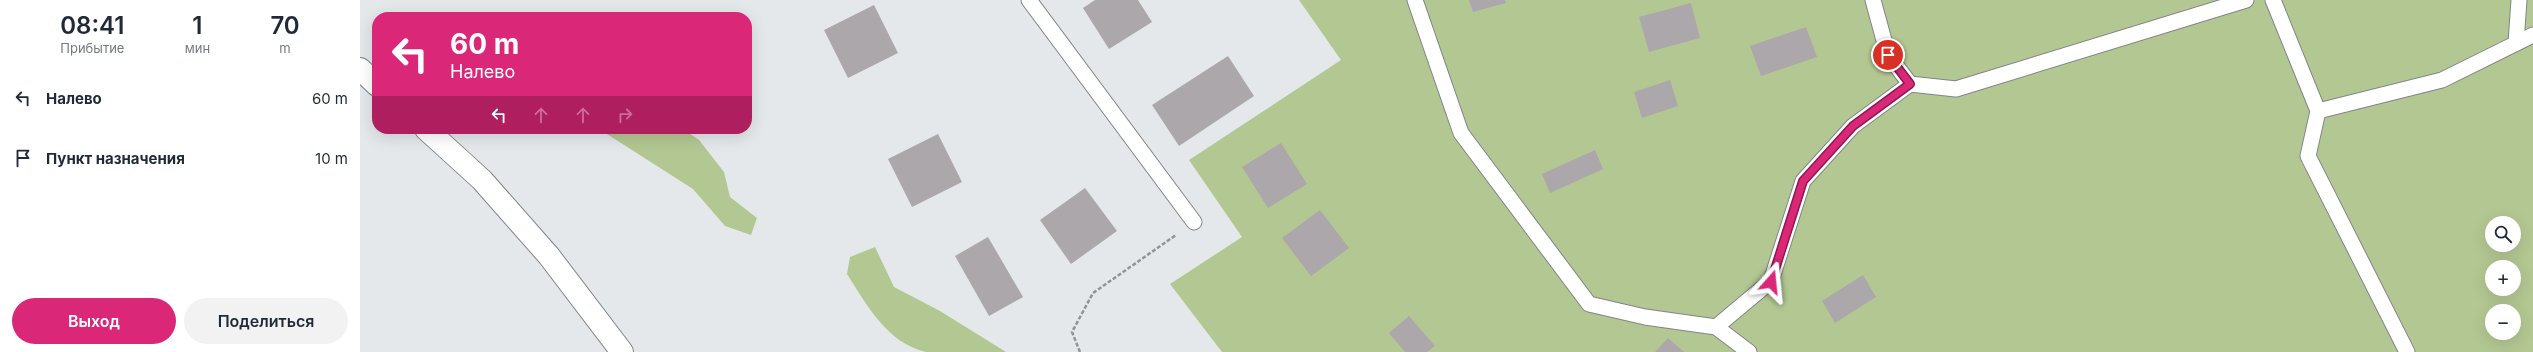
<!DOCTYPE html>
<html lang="ru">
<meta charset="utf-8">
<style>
body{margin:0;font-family:Inter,sans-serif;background:#f2f2f3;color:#1f2937;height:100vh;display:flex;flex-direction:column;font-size:15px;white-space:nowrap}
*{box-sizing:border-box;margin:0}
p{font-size:13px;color:#747a83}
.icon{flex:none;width:22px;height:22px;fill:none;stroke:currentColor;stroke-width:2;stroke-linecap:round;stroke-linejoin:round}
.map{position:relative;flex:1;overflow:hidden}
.side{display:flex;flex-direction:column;background:#fff;width:360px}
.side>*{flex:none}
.banner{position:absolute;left:12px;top:12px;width:380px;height:122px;border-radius:16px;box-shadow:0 4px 16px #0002;background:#db2777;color:#fff;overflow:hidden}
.fabs{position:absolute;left:2125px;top:216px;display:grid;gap:8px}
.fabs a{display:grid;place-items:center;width:36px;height:36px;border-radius:50%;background:#fff;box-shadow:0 4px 16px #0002;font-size:20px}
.pin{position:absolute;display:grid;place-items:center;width:34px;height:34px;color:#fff;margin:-17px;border:2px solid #fff;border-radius:50%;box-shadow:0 1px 4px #0007}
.me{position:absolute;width:44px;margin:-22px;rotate:18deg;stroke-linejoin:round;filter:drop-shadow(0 0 3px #0008)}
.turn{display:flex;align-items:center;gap:14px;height:84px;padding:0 12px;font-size:18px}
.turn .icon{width:52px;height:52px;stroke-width:2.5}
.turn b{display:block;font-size:28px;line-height:34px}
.lanes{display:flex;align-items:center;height:38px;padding:0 12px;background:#0003;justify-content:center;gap:20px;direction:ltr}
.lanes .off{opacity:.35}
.eta{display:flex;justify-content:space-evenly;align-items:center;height:68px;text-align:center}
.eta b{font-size:24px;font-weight:600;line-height:28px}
.button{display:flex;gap:8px;margin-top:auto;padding:8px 12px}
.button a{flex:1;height:46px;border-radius:24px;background:#db2777;color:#fff;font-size:16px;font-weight:600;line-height:46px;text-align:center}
.button a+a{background:#f2f2f3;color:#1f2937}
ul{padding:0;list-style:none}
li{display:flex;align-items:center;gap:12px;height:60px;padding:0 12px}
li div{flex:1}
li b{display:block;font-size:15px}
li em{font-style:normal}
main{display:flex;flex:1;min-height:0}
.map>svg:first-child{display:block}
.green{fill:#b3c792;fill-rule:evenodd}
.building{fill:#aca7aa}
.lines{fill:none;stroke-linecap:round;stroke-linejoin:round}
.lane-casing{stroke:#818588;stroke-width:17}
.street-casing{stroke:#818588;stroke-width:24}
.path{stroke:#919496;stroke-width:2.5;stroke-dasharray:4 2;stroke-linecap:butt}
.lane{stroke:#fff;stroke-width:15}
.street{stroke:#fff;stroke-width:22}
.route-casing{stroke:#8e194d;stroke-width:10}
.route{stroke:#db2777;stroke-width:7}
</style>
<main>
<section class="side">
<div class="eta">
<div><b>08:41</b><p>Прибытие</p></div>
<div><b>1</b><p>мин</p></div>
<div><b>70</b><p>m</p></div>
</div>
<ul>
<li><svg class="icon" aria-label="left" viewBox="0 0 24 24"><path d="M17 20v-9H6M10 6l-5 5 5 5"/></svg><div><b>Налево</b></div><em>60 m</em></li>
<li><svg class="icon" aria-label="arrive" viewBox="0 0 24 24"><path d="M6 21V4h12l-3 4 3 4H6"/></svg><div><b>Пункт назначения</b></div><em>10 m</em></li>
</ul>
<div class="button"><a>Выход</a><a>Поделиться</a></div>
</section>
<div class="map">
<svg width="2173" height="352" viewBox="0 0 2173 352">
<rect width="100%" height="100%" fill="#e4e8eb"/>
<g class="green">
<path d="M939,0H2173V352H862L810,284L882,237L829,160L981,60ZM2132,223H2154V245H2132ZM2132,267H2154V289H2132ZM2132,311H2154V333H2132Z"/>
<path d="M239,129H323L339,140L364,172L370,197L397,218L391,235L365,226L333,189Z"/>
<path d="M515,247L534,287L580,311L646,352C626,352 583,352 566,352C527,343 507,305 487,274L490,257Z"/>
</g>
<g class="building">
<path d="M735,0H778L792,22L749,49L723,8Z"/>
<path d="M1109,0H1145L1146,3L1113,12Z"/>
<path d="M1331,3L1340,38L1289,52L1279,17Z"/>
<path d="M514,5L538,53L488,78L464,30Z"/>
<path d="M1446,27L1457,57L1401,76L1390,46Z"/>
<path d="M868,56L894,96L819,146L792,105Z"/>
<path d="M1310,80L1318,106L1282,118L1274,92Z"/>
<path d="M578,134L602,182L552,207L528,159Z"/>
<path d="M921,143L947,184L908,208L882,167Z"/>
<path d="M1235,150L1243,169L1190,193L1182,174Z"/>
<path d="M725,188L757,231L711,264L680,220Z"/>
<path d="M960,210L989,248L951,276L922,238Z"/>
<path d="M628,237L663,297L629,316L595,256Z"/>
<path d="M1503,275L1516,297L1475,323L1462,301Z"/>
<path d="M1049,316L1075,346L1067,352H1045L1029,333Z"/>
<path d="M1308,338L1324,352H1295Z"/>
</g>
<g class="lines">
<defs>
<g id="lane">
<path d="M669,0L834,222"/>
<path d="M1055,0L1101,133L1229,304L1285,317L1356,327L1389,352"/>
<path d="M1513,0L1528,55L1550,84L1596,89L1886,0"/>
<path d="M1913,0L1958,111L1948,156L2047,352"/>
<path d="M2156,43L2159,0"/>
<path d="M1958,111L2082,80L2173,35"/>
<path d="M1356,327L1411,281L1443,181L1493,126L1550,84"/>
</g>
<g id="street">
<path d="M0,69L17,85"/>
<path d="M66,129L122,180L189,256L262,352"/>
</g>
</defs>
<use href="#lane" class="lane-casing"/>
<use href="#street" class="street-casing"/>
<path class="path" d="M720,352L712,332L733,293L816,235"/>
<use href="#lane" class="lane"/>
<use href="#street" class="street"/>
</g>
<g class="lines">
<defs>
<path id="route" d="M1411,282L1443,181L1493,126L1550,84L1528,55"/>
</defs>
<use href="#route" class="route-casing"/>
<use href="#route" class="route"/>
</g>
</svg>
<div class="fabs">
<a><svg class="icon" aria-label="search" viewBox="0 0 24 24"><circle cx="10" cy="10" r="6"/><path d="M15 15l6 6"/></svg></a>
<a>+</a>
<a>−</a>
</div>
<div class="pin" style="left:1528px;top:55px;background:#d93025"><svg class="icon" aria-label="arrive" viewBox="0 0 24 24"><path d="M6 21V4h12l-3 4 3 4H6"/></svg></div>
<svg class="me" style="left:1411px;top:282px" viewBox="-20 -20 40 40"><path d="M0-17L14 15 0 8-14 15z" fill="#db2777" stroke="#fff" stroke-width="4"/></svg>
<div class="banner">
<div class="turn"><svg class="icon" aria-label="left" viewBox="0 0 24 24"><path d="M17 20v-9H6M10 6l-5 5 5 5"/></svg><div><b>60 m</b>Налево</div></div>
<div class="lanes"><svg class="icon" aria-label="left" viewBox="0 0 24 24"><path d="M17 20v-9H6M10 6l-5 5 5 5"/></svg><svg class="icon off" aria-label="ahead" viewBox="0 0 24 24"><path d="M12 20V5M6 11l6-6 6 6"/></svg><svg class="icon off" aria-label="ahead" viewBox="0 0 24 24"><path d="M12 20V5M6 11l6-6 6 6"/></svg><svg class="icon off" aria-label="right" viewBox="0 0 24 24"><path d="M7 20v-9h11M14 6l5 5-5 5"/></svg></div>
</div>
</div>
</main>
